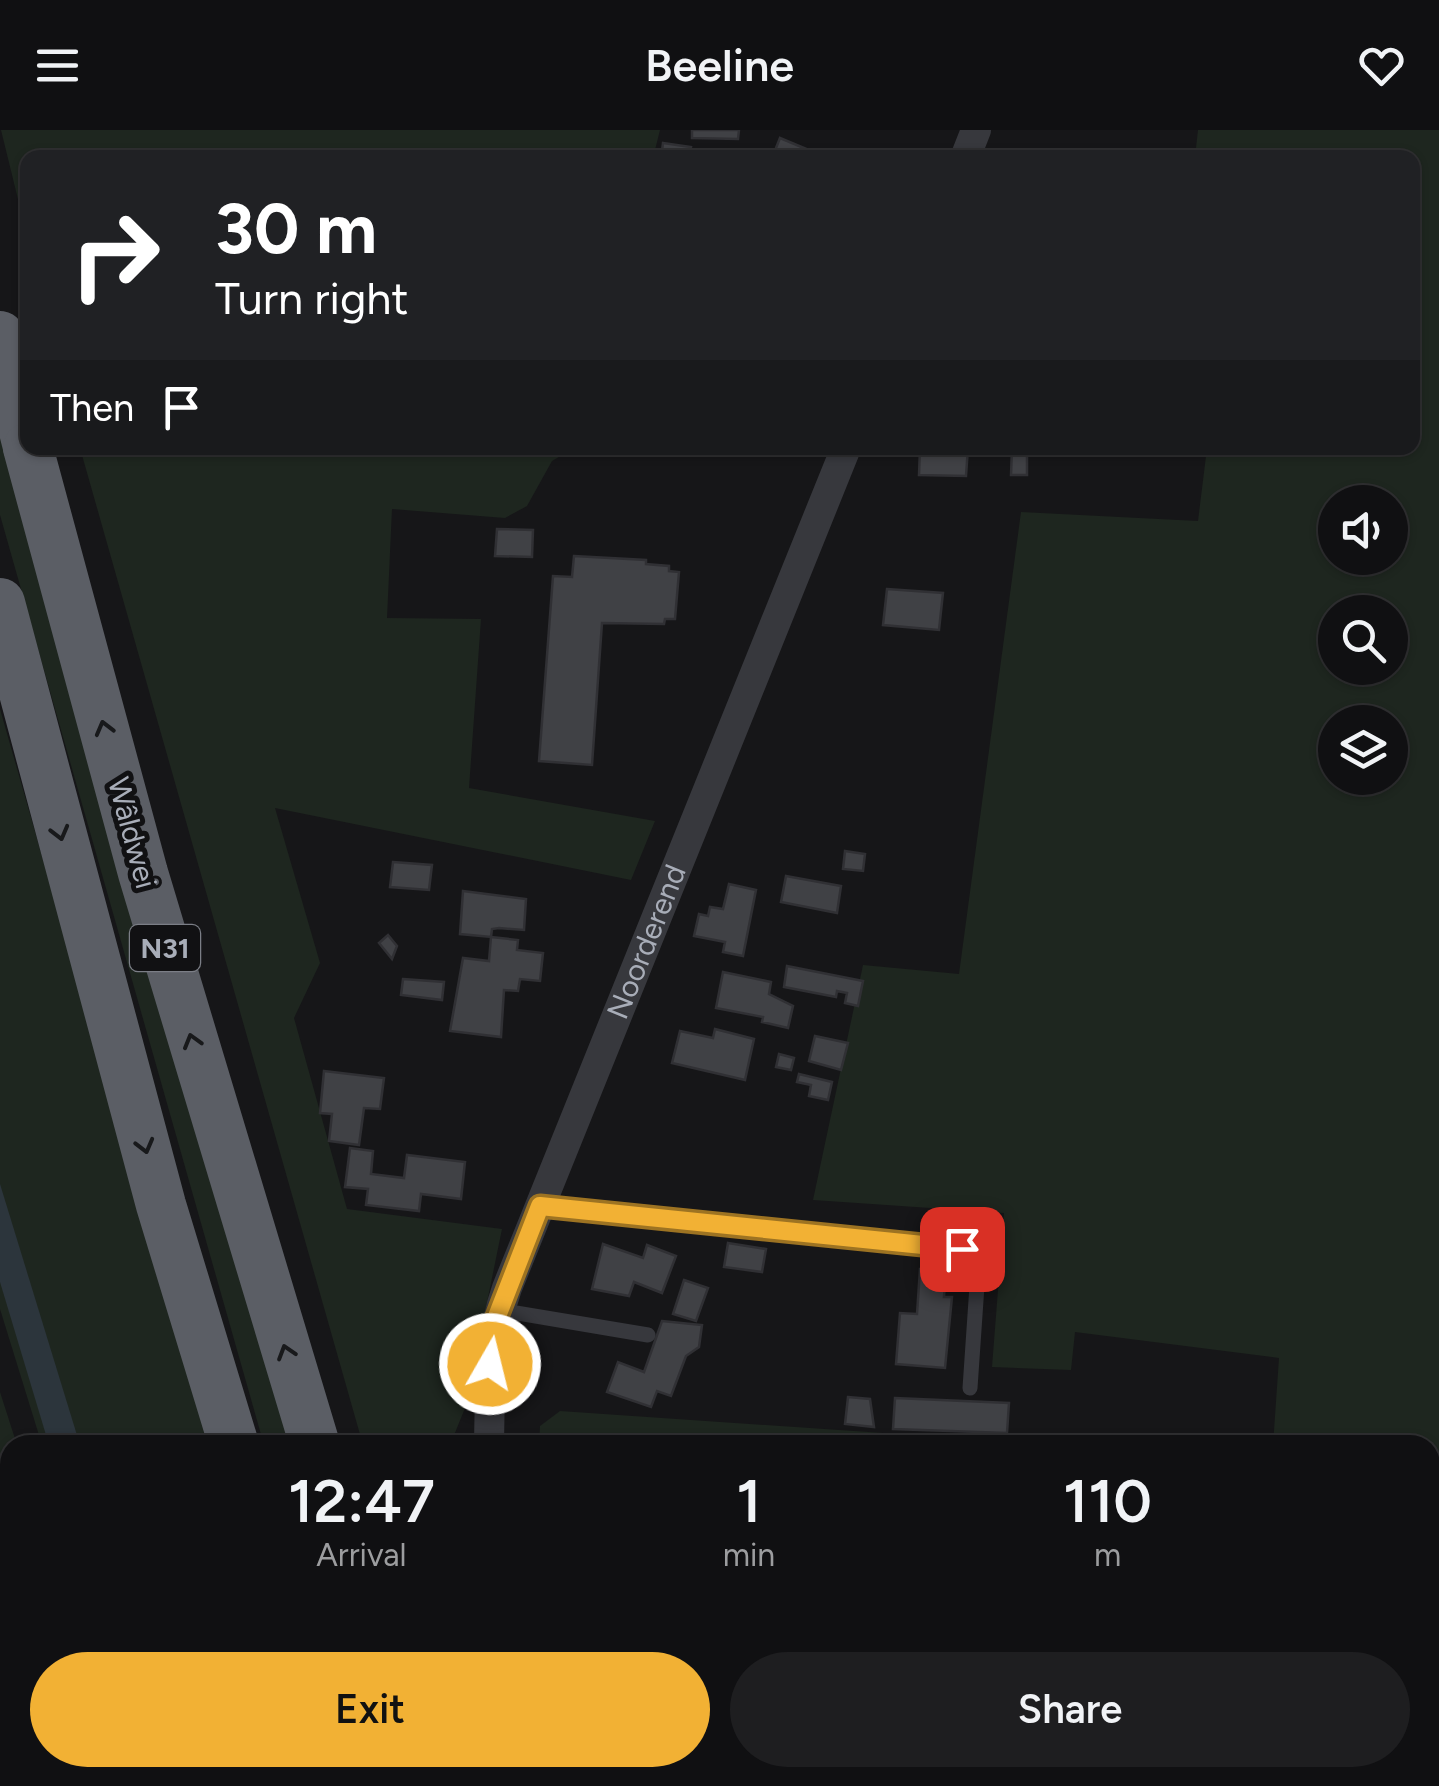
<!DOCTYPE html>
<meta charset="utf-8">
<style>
body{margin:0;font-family:Figtree,sans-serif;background:#1e1e20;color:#f1f3f6;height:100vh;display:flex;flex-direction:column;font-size:38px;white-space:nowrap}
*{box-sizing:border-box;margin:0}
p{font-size:32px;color:#9c9d9f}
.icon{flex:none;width:55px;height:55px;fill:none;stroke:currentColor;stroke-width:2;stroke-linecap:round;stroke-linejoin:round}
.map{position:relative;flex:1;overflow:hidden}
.details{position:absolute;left:0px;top:1305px;width:1440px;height:352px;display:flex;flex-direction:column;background:#101012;border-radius:30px 30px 0 0;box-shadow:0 2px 8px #0004,0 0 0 2px #303032}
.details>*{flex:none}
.top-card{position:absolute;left:20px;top:20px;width:1400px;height:305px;border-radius:20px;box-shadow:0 2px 8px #0004,0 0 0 2px #303032;background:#202124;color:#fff;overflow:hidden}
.buttons{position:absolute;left:1318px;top:355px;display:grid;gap:20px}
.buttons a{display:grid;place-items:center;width:90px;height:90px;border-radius:50%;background:#101012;box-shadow:0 2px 8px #0004,0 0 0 2px #303032;font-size:50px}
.pin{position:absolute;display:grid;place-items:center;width:85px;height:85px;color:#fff;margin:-42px;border-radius:20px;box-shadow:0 5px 15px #0006}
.me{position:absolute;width:110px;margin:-55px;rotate:8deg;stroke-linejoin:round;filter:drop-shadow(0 0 8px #0008)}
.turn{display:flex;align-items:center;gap:35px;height:210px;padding:0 30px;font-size:45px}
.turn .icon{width:130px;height:130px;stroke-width:2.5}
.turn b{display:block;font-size:70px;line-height:85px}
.then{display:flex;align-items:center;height:95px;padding:0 30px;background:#0003;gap:20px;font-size:38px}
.eta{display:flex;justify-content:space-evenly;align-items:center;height:170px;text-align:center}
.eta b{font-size:60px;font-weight:600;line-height:70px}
.action{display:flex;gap:20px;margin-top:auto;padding:20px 30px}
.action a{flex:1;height:115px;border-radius:60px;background:#f2b134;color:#111;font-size:40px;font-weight:600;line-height:115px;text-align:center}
.action a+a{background:#1e1e20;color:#f1f3f6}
header{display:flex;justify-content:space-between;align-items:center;height:130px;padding:0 30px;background:#101012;font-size:45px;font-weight:600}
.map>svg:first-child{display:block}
.green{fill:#1e261f;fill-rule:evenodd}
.water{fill:#2c353c}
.building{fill:#404145;stroke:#303034;stroke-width:2.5}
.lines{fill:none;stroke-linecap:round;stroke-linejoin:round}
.service{stroke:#37383d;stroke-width:15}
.minor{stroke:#37383d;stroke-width:30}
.trunk{stroke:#5b5e65;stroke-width:50}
.oneway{stroke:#18191b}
.route-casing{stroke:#9d7322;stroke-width:25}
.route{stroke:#f2b134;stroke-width:18}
.labels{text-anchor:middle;stroke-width:10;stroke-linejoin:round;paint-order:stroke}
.shield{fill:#111113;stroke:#7b7e86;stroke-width:2.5}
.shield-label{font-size:28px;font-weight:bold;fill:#a8adb8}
.street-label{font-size:30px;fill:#a8adb8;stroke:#111113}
</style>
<header><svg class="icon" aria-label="menu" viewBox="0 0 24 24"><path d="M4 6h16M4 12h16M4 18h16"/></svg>Beeline<svg class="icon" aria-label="heart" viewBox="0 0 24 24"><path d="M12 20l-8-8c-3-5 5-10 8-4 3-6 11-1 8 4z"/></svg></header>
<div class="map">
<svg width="1439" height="1656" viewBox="0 0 1439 1656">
<rect width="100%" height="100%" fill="#161618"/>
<g class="green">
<path d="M1,0H660L653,28H28L27,106Z"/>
<path d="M1198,0H1439V1656H1355V1648H1430V1315H1273L1279,1228L1075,1202L1071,1240L992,1237L1004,1083L813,1070L863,835L959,844L1021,382L1198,391L1207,318H1412V28L1195,27ZM1335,372H1390V428H1335ZM1335,482H1390V538H1335ZM1335,592H1390V648H1335Z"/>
<path d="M0,270L294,1315H264L0,385Z"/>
<path d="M80,318H574L552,331L527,376L505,388L392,379L387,488L481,489L469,658L655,691L631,750L275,678L320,833L294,888L347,1079L502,1099L485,1182L483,1234L450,1315H363Z"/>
<path d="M0,579L210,1315H42L0,1179Z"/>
<path d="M0,1262L17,1315H10V1648H97L99,1656H0Z"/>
<path d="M560,1281L986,1310L1057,1315H539L540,1296Z"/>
<path d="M114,1648H300L297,1656H115Z"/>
<path d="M462,1648H553L555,1656H464Z"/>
<path d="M616,1648H848L847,1656H619Z"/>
</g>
<path class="water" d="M0,1054L80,1315H49L0,1152Z"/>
<g class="building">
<path d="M692,0H739L738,9L692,8Z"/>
<path d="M780,8L816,23L814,28H772Z"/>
<path d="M663,13L691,17L689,28H661Z"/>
<path d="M920,318H968L966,346L919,345Z"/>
<path d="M1012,318H1027V345H1011Z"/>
<path d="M497,399L533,400L532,427L495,426Z"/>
<path d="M574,426L646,430V434L669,436V441L679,442L675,489H665L664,494L602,493L592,635L539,631L553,446L572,447Z"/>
<path d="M887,459L943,463L939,500L883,495Z"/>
<path d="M845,721L865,724L863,741L843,739Z"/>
<path d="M393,732L432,735L429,760L390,757Z"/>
<path d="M786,746L841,756L837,783L781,772Z"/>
<path d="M729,754L756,760L743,826L723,822L725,812L694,806L699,784L708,786L710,777L723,779Z"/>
<path d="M463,761L526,769L524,800L499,798L492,799L491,807L460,804Z"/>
<path d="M388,805L397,816L392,829L379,813Z"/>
<path d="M491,807L518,810L517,820L543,823L540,851L520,849L518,861L504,860L501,907L450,901L463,828L489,831Z"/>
<path d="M787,836L863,851L858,876L845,873L847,863L837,861L836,867L784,857Z"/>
<path d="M723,842L771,852L769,864L793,876L788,898L762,892L763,887L716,878Z"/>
<path d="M403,849L444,852L442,870L401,865Z"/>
<path d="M715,899L754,909L745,950L672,933L680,901L713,908Z"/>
<path d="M815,906L848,913L841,940L809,931Z"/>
<path d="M779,924L794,928L791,940L776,937Z"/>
<path d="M324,941L384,948L380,979L364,978L359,1015L329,1011L332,984L320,983Z"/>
<path d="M799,944L832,952L828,970L809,966L811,955L797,952Z"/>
<path d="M350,1018L373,1021L371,1044L404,1048L407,1025L465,1032L461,1069L421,1064L419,1081L366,1075L368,1059L345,1057Z"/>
<path d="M728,1113L766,1119L762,1142L724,1137Z"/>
<path d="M603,1114L643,1128L647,1115L676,1126L662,1163L634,1152L629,1166L592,1159Z"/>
<path d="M920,1139L946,1141L944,1167H952L945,1238L896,1234L900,1183L917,1184Z"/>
<path d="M684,1150L708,1158L696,1191L673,1184Z"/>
<path d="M662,1191L702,1195L699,1217L686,1226L671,1266L657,1261L651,1277L607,1262L618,1232L644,1242Z"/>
<path d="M848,1267L870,1269L874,1297L845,1294Z"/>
<path d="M895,1268L1009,1273L1007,1303L893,1299Z"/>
<rect x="884" y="1648" width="41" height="8"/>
<path d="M957,1648H1101L1121,1653L1004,1656Z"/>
</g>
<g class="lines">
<g class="service">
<path d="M540,1076L962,1119L971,1126L978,1141L970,1258"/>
<path d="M499,1180L648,1205"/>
</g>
<g class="minor">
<path d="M965,28L976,0"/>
<path id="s1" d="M489,1315C490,1261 489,1209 507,1158L846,318"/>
<path d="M562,1648L564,1656"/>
</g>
<g class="trunk">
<path d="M0,206L28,317"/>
<path d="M28,318L143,743L315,1315"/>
<path d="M0,473L161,1075L234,1315"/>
<path d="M337,1648L340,1656"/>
<path d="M420,1648L423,1656"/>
</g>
</g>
<defs><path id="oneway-chevron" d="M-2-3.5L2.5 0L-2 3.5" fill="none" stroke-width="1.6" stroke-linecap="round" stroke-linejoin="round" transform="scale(2.5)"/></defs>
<g class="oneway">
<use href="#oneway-chevron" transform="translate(104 598) rotate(-105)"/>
<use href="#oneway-chevron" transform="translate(60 703) rotate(75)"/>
<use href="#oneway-chevron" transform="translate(192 911) rotate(-106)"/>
<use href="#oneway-chevron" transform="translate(145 1016) rotate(75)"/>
<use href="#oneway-chevron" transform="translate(286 1222) rotate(-107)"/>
</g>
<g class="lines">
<defs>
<path id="route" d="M490,1234L496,1189L540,1076L962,1119"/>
</defs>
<use href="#route" class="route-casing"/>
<use href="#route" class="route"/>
</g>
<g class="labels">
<rect class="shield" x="130" y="795" width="70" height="46" rx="8"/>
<g class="shield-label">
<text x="165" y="828">N31</text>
</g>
<g class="street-label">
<text transform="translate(132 703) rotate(75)" y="10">Wâldwei</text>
<text dy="10" stroke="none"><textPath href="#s1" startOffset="532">Noorderend</textPath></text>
</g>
</g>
</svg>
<div class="buttons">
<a><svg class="icon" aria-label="sound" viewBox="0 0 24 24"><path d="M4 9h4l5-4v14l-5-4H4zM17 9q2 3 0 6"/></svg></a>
<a><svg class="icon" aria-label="search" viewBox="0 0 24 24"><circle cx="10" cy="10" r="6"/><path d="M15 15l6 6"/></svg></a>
<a><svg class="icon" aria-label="layers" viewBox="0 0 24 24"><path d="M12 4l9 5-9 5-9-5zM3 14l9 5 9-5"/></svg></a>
</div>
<div class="pin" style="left:962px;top:1119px;background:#d93025"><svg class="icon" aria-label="arrive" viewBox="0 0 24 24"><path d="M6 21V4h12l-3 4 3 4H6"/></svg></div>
<svg class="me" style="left:490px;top:1234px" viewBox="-20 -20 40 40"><circle r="17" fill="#f2b134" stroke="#fff" stroke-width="3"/><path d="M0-11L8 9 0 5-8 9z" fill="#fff"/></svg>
<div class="top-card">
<div class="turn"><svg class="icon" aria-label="right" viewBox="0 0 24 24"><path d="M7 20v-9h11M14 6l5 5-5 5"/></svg><div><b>30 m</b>Turn right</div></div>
<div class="then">Then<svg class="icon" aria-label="arrive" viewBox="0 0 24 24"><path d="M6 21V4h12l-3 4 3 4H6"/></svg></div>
</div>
<section class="details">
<div class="eta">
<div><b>12:47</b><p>Arrival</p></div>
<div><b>1</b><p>min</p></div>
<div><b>110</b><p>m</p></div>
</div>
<div class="action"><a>Exit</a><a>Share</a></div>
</section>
</div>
